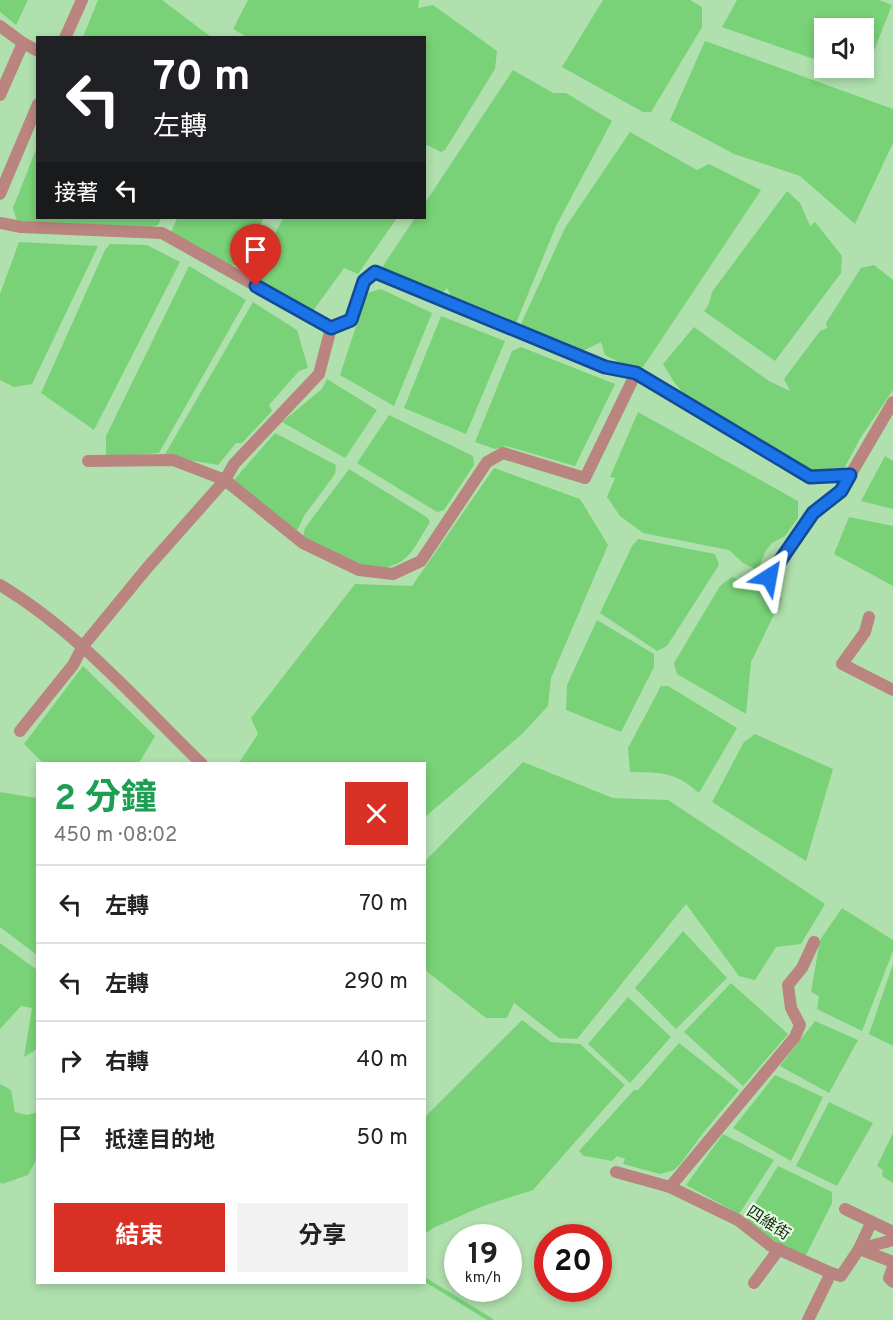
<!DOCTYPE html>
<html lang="zh-TW">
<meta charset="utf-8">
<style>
body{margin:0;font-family:Overpass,"Noto Sans TC",sans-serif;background:#f2f2f2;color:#222;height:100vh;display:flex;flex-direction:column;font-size:22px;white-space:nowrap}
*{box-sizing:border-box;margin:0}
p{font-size:20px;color:#767676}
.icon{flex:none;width:33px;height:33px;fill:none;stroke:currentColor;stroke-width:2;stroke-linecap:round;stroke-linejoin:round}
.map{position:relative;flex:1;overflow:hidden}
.panel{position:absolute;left:36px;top:762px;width:390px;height:522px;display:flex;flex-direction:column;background:#fff;border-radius:0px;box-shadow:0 3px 9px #0003}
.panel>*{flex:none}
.hud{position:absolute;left:36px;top:36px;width:390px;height:183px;border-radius:0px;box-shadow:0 3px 9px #0003;background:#202124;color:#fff;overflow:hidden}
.fabs{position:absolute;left:814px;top:18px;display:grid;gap:12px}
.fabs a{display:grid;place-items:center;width:60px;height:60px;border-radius:0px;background:#fff;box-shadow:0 3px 9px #0003;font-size:30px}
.speed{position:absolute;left:444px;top:1224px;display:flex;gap:12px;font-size:30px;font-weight:700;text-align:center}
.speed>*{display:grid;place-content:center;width:78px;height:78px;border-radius:50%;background:#fff;box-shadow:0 3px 9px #0003;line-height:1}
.speed small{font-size:15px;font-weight:400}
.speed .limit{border:9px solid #d22;background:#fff;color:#111}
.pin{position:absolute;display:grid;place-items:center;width:51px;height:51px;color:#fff;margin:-62px -26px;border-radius:50% 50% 50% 0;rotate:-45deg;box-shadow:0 0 6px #0007}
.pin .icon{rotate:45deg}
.me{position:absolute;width:66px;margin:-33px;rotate:34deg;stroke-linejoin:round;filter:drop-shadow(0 0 4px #0008)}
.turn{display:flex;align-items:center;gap:21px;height:126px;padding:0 18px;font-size:27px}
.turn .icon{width:78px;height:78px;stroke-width:2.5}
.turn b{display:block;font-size:42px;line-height:51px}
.then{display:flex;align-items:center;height:57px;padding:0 18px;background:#0003;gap:12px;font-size:22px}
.round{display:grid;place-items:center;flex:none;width:63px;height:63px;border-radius:0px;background:#f2f2f2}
.summary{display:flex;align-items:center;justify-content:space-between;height:102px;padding:0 18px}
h1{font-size:36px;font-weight:700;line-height:45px;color:#1e9e55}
.primary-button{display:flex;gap:12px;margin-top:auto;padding:12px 18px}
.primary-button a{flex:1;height:69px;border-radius:0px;background:#d93025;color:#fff;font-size:24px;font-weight:700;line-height:69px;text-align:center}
.primary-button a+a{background:#f2f2f2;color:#222}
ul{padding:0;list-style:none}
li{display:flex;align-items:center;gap:18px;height:78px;padding:0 18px;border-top:2px solid #e0e0e0}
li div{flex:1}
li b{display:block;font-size:22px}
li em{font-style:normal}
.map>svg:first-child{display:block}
.water{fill:#79d278}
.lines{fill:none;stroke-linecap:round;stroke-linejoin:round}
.stream{stroke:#79d278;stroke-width:4}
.minor{stroke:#ba8480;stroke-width:12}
.route-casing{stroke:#114b97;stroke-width:15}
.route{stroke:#1a73e8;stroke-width:10}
.labels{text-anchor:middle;stroke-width:4.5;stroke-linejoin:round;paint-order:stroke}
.street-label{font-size:16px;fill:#132512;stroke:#e2fae0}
</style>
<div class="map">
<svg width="893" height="1320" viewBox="0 0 893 1320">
<rect width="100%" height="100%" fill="#b0e0ae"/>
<g class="water">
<path d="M0,0H28L16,25L0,12Z"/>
<path d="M98,0H162L211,37H83Z"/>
<path d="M248,0H419L418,8L433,5L497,51L495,69L445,150L441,152L425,144L424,38L247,37L233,29Z"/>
<path d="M603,0H690L702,7V27L651,112H643L562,67Z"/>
<path d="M737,0H879L892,5L864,76L840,68H864V28H825V63L722,27Z"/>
<path d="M705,41L893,109V143L855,224L800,176L734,154L670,120Z"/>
<path d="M513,70L553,93H566L612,121L556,226L514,328L455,304L447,288L438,298L383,274V266L415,218H424L425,203Z"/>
<path d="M630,132L697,170L709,164L761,190L643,367L630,368L605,355L601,342L572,356L521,324L565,228Z"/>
<path d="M37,147L38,218H161L158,225L148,228L17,221L13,208Z"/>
<path d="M787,191L800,203L810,226L815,222L842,256L841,273L775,361L704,311L709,304L712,292Z"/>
<path d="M177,218H264L238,265H229L171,232Z"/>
<path d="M283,218H397L358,274L344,268L310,315L257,278L256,271Z"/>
<path d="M19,242L98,246L32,384L14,387L0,380V294Z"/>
<path d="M110,244L147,245L180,262L94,430L41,393L105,250Z"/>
<path d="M874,265L893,280V390L861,437L840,476L811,478L687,398L674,382L663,364L694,327L769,381L790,391L784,379L820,331L827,328L826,323L861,268Z"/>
<path d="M189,266L246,300L159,453L106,457V436Z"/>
<path d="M381,289L432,313L394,406L340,375L367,293Z"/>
<path d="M253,302L297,330L308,368L299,371L269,405L272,411L242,443H236L218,465L164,456Z"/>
<path d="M441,316L505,341L466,434L404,408Z"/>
<path d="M521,347L615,384L575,466L506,446L495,449L475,442L512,351Z"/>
<path d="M327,379L377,410L345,458L282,422L322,389Z"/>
<path d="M638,412L798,501V518L785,536L772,543L765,552L758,570L743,563L729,550L643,533L620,516L607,497L615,478L610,477Z"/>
<path d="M389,415L473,456L474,465L444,510L437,512L357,463Z"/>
<path d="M275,433L336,465L335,474L304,516L298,529L292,531L234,480Z"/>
<path d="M885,456L893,461V509L861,501Z"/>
<path d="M494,468L580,499L608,545L551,678L548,706L522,734L425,817L424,764L239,763L258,734L251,718L355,584L412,586Z"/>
<path d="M349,469L428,518L430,522C422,534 414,552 403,560C373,582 329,553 302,541L305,528Z"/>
<path d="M849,517L893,526V586L834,554Z"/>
<path d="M638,539L715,554L719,565L667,646L657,651L600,613L632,546Z"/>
<path d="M732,577L782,598L751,662L746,714L677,674L674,663L720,586Z"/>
<path d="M597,620L654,654V667L621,732L566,710L567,685Z"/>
<path d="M83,666L155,736L139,763H43L24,744Z"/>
<path d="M661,686H668L737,728L699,793C674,771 662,773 630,772L628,748Z"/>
<path d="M755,734L833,769L806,861L712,802L744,742Z"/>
<path d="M523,762L613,798L668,800L825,904L801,944L776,947L755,980L739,976L686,904L577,1039L559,1038L514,1003L507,1018H486L425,970V861Z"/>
<path d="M0,792L37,798V955L0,927Z"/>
<path d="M842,908L893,940V951L862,1031L817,1009L819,996L811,992L820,940Z"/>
<path d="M683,931L727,978L676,1029L635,988Z"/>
<path d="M0,943L37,970V1049L24,1057L32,1008L21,1006L0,1029Z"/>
<path d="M893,964V1046L869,1034Z"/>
<path d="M731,983L788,1034L743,1086L684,1032Z"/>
<path d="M628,997L671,1037L630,1083L588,1044Z"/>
<path d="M522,1020L551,1042L580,1044L625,1085L533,1190L483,1206L433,1228L425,1234L426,1116Z"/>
<path d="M815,1021L858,1040L829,1093L780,1066Z"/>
<path d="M679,1043L739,1090L703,1133L681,1163L674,1170L660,1174L623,1164L625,1159L617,1156L612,1161L584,1156L579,1151L634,1090H638Z"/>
<path d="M775,1075L823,1097L791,1161L733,1128Z"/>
<path d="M0,1084L11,1090L15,1112L27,1115L38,1112L37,1158L28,1175L2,1184L0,1182Z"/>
<path d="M829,1102L873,1123L837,1186L796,1166Z"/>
<path d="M893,1133V1183L882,1176L883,1170L877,1166Z"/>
<path d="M723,1134L774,1160L739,1214L686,1185Z"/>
<path d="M778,1166L832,1192V1203L804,1259L744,1221Z"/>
</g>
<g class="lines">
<path class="stream" d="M424,1279L491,1320"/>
<g class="minor">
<path d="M0,26L23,43L38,51"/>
<path d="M65,38L82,0"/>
<path d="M0,95L23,43"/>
<path d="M0,194L38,104"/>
<path d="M0,223L21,227L162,233L331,328L319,374L234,464L225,480L147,568L83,646L73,665L20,731"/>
<path d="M331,328L351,320L365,281L375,272L605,367L636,373"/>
<path d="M88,461L173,460L225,480L303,543L359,570L393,574L421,561L487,462L503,453L585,478L636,373L810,477L850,475"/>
<path d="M769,577L813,513L841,491L893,402"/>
<path d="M0,585C78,632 137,701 202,764"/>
<path d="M869,617L865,632L842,664L893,690"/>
<path d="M616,1172L670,1187L738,1220L771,1246L831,1273L841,1276L859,1249L893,1240"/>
<path d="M670,1187L795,1037L800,1025L791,1008L788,985L802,968L814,942"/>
<path d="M845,1209L893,1232"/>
<path d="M871,1223L859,1249L893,1262"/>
<path d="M893,1267L889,1278L893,1282"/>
<path d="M754,1283L779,1249"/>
<path d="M808,1320L831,1273"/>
</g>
</g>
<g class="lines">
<defs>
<path id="route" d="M256,286L331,328L351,320L364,281L375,272L605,367L636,373L810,477L850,475L841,491L813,513L769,577"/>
</defs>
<use href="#route" class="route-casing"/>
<use href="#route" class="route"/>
</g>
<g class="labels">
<g class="street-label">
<text transform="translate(769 1222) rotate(33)" y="6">四維街</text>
</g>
</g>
</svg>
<div class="fabs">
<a><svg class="icon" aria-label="sound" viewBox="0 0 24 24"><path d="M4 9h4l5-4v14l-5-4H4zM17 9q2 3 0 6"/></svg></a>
</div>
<div class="speed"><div>19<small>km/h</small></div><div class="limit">20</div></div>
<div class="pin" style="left:256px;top:286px;background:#d93025"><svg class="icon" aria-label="arrive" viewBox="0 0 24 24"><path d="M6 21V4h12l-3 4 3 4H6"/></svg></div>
<svg class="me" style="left:769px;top:577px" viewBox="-20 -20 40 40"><path d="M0-17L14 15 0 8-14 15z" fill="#1a73e8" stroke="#fff" stroke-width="4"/></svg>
<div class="hud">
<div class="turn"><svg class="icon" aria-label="left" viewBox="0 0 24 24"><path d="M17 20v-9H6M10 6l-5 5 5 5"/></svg><div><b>70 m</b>左轉</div></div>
<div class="then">接著<svg class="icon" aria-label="left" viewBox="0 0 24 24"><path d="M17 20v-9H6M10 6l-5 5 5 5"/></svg></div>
</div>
<section class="panel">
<div class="summary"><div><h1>2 分鐘</h1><p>450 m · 08:02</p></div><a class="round" style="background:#d93025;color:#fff"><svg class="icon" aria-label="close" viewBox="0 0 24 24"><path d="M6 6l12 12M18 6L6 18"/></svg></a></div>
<ul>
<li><svg class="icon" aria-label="left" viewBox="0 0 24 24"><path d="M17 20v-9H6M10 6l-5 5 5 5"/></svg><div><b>左轉</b></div><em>70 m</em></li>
<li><svg class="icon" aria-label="left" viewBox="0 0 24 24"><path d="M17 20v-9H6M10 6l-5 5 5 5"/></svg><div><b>左轉</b></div><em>290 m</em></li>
<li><svg class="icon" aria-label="right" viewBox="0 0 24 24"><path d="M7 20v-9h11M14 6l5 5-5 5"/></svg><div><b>右轉</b></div><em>40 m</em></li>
<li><svg class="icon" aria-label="arrive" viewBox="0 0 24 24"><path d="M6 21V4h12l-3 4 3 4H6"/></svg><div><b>抵達目的地</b></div><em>50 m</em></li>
</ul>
<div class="primary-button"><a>結束</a><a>分享</a></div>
</section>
</div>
